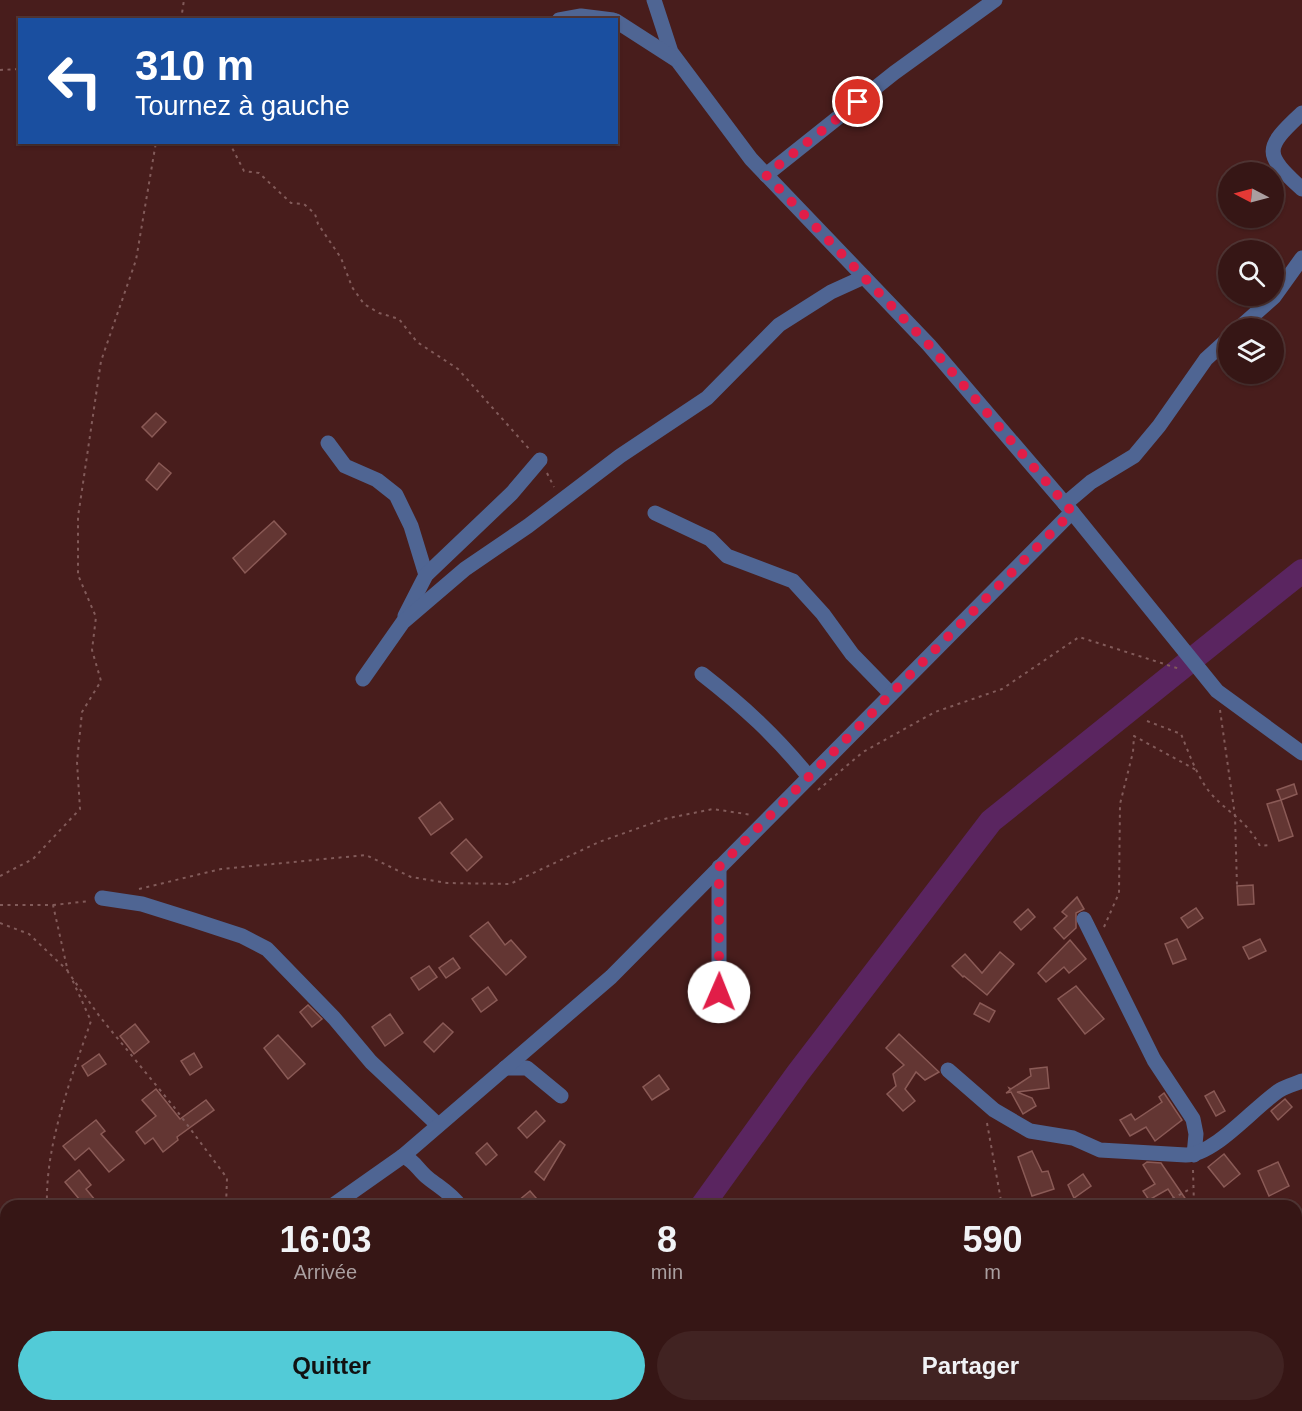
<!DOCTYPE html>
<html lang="fr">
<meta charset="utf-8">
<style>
body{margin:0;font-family:Helvetica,sans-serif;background:#412322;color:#f1f3f6;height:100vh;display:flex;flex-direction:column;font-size:22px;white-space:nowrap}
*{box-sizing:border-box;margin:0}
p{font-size:20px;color:#aa9fa0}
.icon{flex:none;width:33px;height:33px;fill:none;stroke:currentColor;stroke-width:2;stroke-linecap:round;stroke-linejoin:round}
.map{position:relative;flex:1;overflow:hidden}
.sheet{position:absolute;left:0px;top:1200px;width:1302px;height:212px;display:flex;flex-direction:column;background:#361615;border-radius:18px 18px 0 0;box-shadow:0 2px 4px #0004,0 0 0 2px #503534}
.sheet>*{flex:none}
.guide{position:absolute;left:18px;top:18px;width:600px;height:126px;border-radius:0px;box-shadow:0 2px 4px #0004,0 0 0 2px #503534;background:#1a4fa0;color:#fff;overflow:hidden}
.needle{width:39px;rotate:276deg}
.controls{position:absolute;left:1218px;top:162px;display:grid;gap:12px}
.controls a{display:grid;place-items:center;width:66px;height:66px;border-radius:50%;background:#361615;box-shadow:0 2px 4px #0004,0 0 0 2px #503534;font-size:30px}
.pin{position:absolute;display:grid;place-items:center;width:51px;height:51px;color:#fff;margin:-26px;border:3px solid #fff;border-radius:50%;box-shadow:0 2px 6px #0007}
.me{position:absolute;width:66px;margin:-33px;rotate:1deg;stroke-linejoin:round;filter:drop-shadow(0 0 4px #0008)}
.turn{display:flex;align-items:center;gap:21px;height:126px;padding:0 18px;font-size:27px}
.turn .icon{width:78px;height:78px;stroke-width:2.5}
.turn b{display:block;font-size:42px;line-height:51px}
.eta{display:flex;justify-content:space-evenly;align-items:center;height:102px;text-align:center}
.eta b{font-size:36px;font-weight:600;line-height:42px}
.action{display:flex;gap:12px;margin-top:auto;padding:12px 18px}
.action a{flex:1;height:69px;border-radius:36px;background:#52cbd7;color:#111;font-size:24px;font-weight:600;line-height:69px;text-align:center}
.action a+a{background:#412322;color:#f1f3f6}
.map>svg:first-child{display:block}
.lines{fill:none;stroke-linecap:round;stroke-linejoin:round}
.river{stroke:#5a2560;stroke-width:24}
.building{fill:#633633;stroke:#8a5a56;stroke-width:1.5}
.path{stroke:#825b5a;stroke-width:2;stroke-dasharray:3 4.5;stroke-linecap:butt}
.street{stroke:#4f6593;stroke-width:15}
.route{stroke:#e11d48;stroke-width:10;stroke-dasharray:0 18}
</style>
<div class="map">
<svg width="1302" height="1411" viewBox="0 0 1302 1411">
<rect width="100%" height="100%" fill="#481d1c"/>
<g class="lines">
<path class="river" d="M702,1206L798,1073L991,821L1302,571"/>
</g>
<g class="building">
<path d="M156,413L166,422L152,437L142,427Z"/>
<path d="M159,463L171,473L157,490L146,480Z"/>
<path d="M274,521L286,534L245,573L233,558Z"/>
<path d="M1294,784L1297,794L1281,800L1277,790Z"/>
<path d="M1281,800L1293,836L1279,841L1267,804Z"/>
<path d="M440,802L453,819L431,835L419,818Z"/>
<path d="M466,839L482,857L467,871L451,853Z"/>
<path d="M1253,885L1254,904L1238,905L1237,886Z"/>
<path d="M1077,897L1084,909L1076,913V928L1064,939L1054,928L1067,916L1062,912Z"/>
<path d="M1196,908L1203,918L1188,928L1181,918Z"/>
<path d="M1028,909L1035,917L1021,930L1014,922Z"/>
<path d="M488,922L505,945L511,940L526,957L506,975L470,936Z"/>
<path d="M1177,939L1186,959L1173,964L1165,944Z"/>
<path d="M1260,939L1266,951L1249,959L1243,947Z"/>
<path d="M1070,940L1086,959L1069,973L1064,967L1046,982L1038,973Z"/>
<path d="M1000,952L1014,964L987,995L964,976L963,977L952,966L965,954L982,973Z"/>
<path d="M453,958L460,968L446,978L439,968Z"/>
<path d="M429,966L437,977L419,990L411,978Z"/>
<path d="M1076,986L1104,1019L1085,1034L1058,999Z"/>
<path d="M488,987L497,1000L481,1012L472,999Z"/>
<path d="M980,1003L995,1011L989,1022L974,1014Z"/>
<path d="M308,1005L322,1019L312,1027L300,1012Z"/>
<path d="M390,1014L403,1033L385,1046L372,1027Z"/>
<path d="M443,1023L453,1032L434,1052L424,1042Z"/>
<path d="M135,1024L149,1042L134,1054L120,1036Z"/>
<path d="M899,1034L939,1072L925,1080L916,1072L905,1089L915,1101L903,1111L887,1094L896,1086L893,1074L904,1065L886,1048Z"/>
<path d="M278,1035L305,1064L288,1079L264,1048Z"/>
<path d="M194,1053L202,1067L190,1075L181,1061Z"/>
<path d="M99,1054L106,1064L88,1076L82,1066Z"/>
<path d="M1047,1067L1049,1088L1017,1092L1032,1098L1036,1106L1023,1114L1011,1092L1006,1093L1010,1090L1009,1088L1011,1089L1031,1076L1030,1069Z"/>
<path d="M659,1075L669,1089L652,1100L643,1087Z"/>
<path d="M156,1089L180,1119L206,1100L214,1110L177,1137L178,1140L163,1152L153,1138L145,1144L136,1132L156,1116L142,1100Z"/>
<path d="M1214,1091L1225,1111L1216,1116L1205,1096Z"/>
<path d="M1164,1093L1182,1120L1155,1141L1146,1127L1130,1136L1120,1120L1131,1114L1135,1120L1162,1102L1159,1097Z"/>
<path d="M1285,1099L1292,1107L1278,1120L1271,1111Z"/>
<path d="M536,1111L545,1121L527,1138L518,1128Z"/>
<path d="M96,1120L105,1131L101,1134L124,1160L109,1172L89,1148L75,1160L63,1146Z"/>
<path d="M560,1141L565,1145L544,1180L535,1172Z"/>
<path d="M487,1143L497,1155L486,1165L476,1153Z"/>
<path d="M1032,1151L1042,1172L1048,1171L1054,1189L1032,1196L1018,1157Z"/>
<path d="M1224,1154L1240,1174L1224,1187L1208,1167Z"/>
<path d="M1147,1162L1161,1163L1189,1204L1179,1206L1168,1189L1149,1200L1143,1191L1155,1184L1143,1165Z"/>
<path d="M1278,1162L1289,1186L1269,1196L1258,1171Z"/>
<path d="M79,1170L91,1185L86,1189L100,1206H85L65,1182Z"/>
<path d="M1083,1174L1091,1186L1074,1198L1068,1185Z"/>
<path d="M530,1191L543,1206H512Z"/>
</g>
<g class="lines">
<g class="path">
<path d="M181,20L184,0"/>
<path d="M0,70L20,69"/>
<path d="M229,142L244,171L259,173L291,203L304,204L315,214L318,224L341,258L352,287L364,304L379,313L399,319L417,342L458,369L530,450"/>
<path d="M547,473L554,487"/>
<path d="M1220,710L1235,816L1237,886"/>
<path d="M1147,721L1181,734C1189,753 1198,780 1213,796C1231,815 1246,820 1260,846L1271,845"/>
<path d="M818,790L863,752L935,712L1002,689L1079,637L1180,669"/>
<path d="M0,876L33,859L80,809L77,762L82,712L101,681L92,650L96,617L78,575V517L101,361L136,260L156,142"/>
<path d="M139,889L221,869L366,855L411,877L447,883L510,884L599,842L664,819L713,809L752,815"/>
<path d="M0,905H53L68,972L100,1017L174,1107L227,1178L226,1206"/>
<path d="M53,905L90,901"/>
<path d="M0,923L29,934L68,971"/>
<path d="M1104,927L1119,893L1120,804L1133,752L1134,736L1198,771"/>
<path d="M987,1123L1002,1206"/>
<path d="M1193,1170L1194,1206"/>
<path d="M47,1206C45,1144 71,1079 91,1021L71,977"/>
<path d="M1159,1206L1192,1188"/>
<path d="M0,1235H6"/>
<path d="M1062,1406L1064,1411"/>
<path d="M1119,1406L1122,1411"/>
<path d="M109,1411L113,1406"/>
</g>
<g class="street">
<path d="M654,0L671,52L751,159L929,345L1072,512"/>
<path d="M559,20L581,16L613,20"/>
<path d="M616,21L675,59"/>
<path d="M1302,113C1263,149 1264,154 1302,189"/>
<path d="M766,175L894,73L995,0"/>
<path d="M1239,328L1274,297L1302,258"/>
<path d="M328,443L345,466L377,480L396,495L411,526L426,575"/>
<path d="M1065,504L1091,482L1134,456L1159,426L1206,359L1228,339"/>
<path d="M655,513L710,539L727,556L793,581L823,614L852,654L891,694"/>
<path d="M405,616L426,575L512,493L540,460"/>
<path d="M702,674C743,706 776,736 809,777"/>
<path d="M363,679L403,622L465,569L528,526L620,456L707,398L779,325L831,292L864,277"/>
<path d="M102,898L142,904L193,920L242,936L267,949L334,1018L371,1062L438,1125"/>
<path d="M1084,919L1154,1060L1193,1119L1196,1134L1194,1155"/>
<path d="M719,992V867"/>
<path d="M505,1068H527L561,1096"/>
<path d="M948,1070L994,1110L1030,1131L1073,1138L1100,1150L1186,1155C1215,1155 1255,1106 1280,1090C1287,1086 1295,1084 1302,1081"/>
<path d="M403,1156C415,1161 418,1170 428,1178C439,1187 451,1193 460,1206"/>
<path d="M332,1206L403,1156L611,977L1072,512L1217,691L1302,753"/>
<path d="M373,1406L376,1411"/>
<path d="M629,1406L634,1411"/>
<path d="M821,1406L823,1411"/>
</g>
</g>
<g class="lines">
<path class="route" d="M719,992V867L1072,512L929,345L766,175L858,102"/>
</g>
</svg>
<div class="controls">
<a><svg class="needle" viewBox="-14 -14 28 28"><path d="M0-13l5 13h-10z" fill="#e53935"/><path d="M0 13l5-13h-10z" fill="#aa9fa0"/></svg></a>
<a><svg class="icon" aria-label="search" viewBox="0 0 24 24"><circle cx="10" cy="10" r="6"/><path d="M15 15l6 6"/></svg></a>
<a><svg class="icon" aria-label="layers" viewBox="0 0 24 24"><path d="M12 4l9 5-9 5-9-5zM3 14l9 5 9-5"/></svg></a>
</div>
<div class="pin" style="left:858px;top:102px;background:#d93025"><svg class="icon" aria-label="arrive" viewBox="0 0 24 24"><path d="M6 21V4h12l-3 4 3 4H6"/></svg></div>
<svg class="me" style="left:719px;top:992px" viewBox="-20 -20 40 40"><circle r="19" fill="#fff"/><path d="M0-13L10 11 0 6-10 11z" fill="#e11d48"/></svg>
<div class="guide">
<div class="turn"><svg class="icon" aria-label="left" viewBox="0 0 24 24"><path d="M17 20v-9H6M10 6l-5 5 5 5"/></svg><div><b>310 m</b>Tournez à gauche</div></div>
</div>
<section class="sheet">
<div class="eta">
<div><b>16:03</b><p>Arrivée</p></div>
<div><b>8</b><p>min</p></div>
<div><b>590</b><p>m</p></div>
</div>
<div class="action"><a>Quitter</a><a>Partager</a></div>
</section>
</div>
